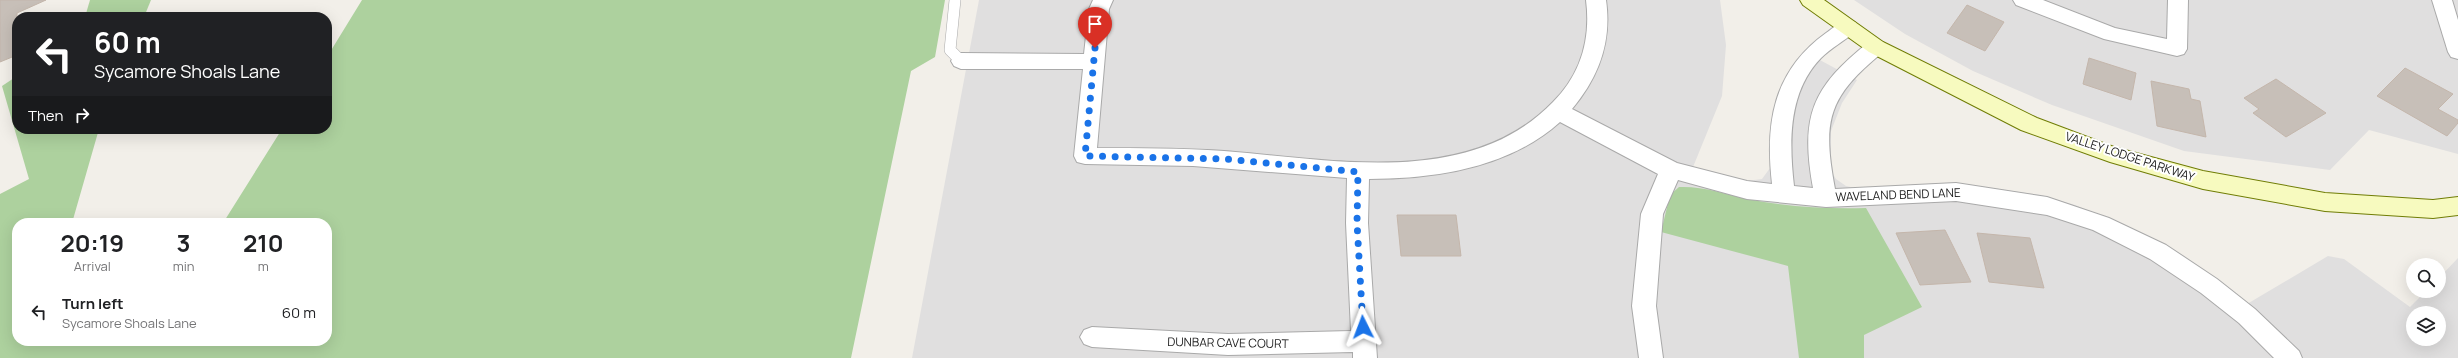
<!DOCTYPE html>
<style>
body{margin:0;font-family:Manrope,sans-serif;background:#f6f6f6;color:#202124;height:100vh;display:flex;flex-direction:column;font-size:15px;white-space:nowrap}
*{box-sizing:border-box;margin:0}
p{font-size:13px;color:#757577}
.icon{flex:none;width:22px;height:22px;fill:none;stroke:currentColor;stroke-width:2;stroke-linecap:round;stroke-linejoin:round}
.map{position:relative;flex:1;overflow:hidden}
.sheet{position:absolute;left:12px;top:218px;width:320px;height:128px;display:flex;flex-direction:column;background:#fff;border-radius:16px;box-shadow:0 4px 16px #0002}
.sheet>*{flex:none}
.banner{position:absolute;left:12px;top:12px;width:320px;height:122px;border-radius:16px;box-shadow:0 4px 16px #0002;background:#202124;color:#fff;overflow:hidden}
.tools{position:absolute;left:2406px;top:258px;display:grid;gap:8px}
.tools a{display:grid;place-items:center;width:40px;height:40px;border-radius:50%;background:#fff;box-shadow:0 4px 16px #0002;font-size:20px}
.pin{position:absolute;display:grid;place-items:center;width:34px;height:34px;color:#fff;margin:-41px -17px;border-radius:50% 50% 50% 0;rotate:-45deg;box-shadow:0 0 4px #0007}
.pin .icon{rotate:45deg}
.me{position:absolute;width:44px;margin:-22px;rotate:357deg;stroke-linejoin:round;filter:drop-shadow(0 0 3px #0008)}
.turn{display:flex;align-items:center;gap:14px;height:84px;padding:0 16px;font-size:18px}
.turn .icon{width:52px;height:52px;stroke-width:2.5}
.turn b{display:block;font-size:28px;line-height:34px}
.then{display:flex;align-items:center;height:38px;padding:0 16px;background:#0003;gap:8px;font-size:15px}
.eta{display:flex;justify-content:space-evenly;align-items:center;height:68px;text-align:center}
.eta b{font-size:24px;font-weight:700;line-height:28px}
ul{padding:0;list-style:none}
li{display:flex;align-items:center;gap:12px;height:52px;padding:0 16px}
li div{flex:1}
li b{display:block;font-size:15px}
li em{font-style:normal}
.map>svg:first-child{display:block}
.residential{fill:#e0dfdf;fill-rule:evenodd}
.forest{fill:#add19e}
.building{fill:#c7bfb8;stroke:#c4b6ab}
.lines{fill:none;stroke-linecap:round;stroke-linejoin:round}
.lane-casing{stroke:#a9a9a9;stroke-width:12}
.street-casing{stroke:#a9a9a9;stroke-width:2}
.secondary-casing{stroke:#707d05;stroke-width:2}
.lane{stroke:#fff;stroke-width:11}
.street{fill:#fff;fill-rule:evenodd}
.secondary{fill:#f7fabf;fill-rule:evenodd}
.route{stroke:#1a73e8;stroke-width:7;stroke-dasharray:0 12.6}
.labels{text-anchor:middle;stroke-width:4;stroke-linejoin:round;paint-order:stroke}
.street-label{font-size:12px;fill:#222;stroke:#fff}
</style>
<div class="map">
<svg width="2458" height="358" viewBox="0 0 2458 358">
<rect width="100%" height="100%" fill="#f2efe9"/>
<g class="residential">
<path d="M979,0H1720L1726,45L1722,96L1693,167L1746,181L1762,179L1770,168V132L1777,95L1793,66L1805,52L1857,80L1842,103L1831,131V171L1836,179L1846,186L1855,188L1946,183L2041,195L2075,205L2131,228L2178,255L2247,304L2328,256L2344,259L2410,307L2426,291H2439V278L2458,258V358H912ZM2413,313H2439V339H2413Z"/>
<path d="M1854,0H2458V154L2369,130L2330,170L2184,151L2052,105L1973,71L1905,34Z"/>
</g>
<g class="forest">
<path d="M90,0H151L144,17H85Z"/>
<path d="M362,0H945L935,57L911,71L851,358H0V194L29,179L2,86L17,76V129H99L72,223H17V341H327V223H223L282,129H327V57Z"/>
<path d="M1679,187C1703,186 1725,194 1748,199C1787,207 1826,209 1866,208L1922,307L1864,335V358H1799L1788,266L1661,232L1670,195Z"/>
</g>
<g class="building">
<path d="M0,0H46L17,13V55L0,62Z"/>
<path d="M1967,5L2004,22L1985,51L1947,33Z"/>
<path d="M2089,58L2136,73L2131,100L2083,84Z"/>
<path d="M2405,68L2453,94L2438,109L2458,120V123L2447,136L2377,96Z"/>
<path d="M2276,79L2326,113L2286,137L2253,113L2259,109L2244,98Z"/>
<path d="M2151,81L2189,89L2191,99L2200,101L2206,137L2157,126Z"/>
<path d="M1397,215H1456L1461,256H1401Z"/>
<path d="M1945,230L1971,282L1920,285L1896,233Z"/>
<path d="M1977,233L2030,238L2044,288L1989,282Z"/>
</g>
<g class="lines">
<defs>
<path id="lane" d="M955,0L950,50L961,61"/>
<g id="street">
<path d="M1093,0H1113L1109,9L1097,148C1139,148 1181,148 1224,151C1331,159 1469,189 1553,102C1581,74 1591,39 1586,0H1606C1612,42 1599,77 1572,109L1677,163L1747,181L1772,184C1765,123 1773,71 1826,33C1836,26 1842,18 1855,22L1858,27L1855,32C1844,41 1831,48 1821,58C1788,92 1789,142 1794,186L1813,188C1800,116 1812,87 1869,42L1876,40L1883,42L1886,47L1883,52C1828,97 1822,120 1835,189L1956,183L2047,197L2109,218L2166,245L2217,279L2255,309L2299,351L2302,358H2274L2239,323L2201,293L2150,259L2093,230L2047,215L1956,201L1826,207L1747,199L1678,180L1663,214L1656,306L1663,358H1639L1632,306L1641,214L1658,174L1560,122C1509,168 1435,179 1369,179L1368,223L1377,358H1353V352L1228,355L1092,347L1084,344L1080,337L1084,330L1092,327L1228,334L1351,331L1346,223L1347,178L1193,166L1085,164L1077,162L1074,156L1083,69H961L954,66L951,61L954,56L961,53L1084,54L1089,9Z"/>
<path d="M2013,0H2043L2115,28L2167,39L2168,0H2188L2187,49L2184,54L2177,56L2104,39L2016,5Z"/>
<path d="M2432,0H2452L2458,20V59L2451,57L2448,52Z"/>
</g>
<path id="secondary" d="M1800,0H1824L1883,42L2037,118L2114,147L2203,171L2325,193L2433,200L2458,197V215L2433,218L2325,211L2203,189L2110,162L2021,130L1869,52L1803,5Z"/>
</defs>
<use href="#lane" class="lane-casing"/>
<use href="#street" class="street-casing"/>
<use href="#secondary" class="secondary-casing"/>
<use href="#lane" class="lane"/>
<use href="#street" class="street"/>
<use href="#secondary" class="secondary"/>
</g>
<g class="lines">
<path class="route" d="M1095,48L1085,156L1227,159L1358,172L1357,223L1363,327"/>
</g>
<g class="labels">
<g class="street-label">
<text transform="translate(2130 157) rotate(18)" y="4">VALLEY LODGE PARKWAY</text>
<text transform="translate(1898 195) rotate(-2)" y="4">WAVELAND BEND LANE</text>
<text transform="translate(1228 343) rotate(1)" y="4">DUNBAR CAVE COURT</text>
</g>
</g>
</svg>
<div class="tools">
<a><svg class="icon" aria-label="search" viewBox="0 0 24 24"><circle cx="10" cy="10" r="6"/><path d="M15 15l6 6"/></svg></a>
<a><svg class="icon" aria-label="layers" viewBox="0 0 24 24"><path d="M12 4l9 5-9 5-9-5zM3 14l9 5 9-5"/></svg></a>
</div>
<div class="pin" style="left:1095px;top:48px;background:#d93025"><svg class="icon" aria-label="arrive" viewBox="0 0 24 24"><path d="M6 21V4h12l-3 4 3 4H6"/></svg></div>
<svg class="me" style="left:1363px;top:327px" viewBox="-20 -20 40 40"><path d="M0-17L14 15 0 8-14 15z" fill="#1a73e8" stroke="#fff" stroke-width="4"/></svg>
<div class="banner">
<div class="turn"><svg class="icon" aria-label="left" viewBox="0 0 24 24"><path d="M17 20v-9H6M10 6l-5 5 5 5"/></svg><div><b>60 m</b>Sycamore Shoals Lane</div></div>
<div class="then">Then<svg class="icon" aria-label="right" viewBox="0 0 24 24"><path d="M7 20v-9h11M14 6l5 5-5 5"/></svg></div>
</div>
<section class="sheet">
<div class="eta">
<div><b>20:19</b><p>Arrival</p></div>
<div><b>3</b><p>min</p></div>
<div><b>210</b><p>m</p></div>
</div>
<ul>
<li><svg class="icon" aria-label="left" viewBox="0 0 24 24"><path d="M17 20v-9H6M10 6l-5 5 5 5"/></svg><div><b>Turn left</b><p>Sycamore Shoals Lane</p></div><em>60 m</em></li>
</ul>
</section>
</div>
